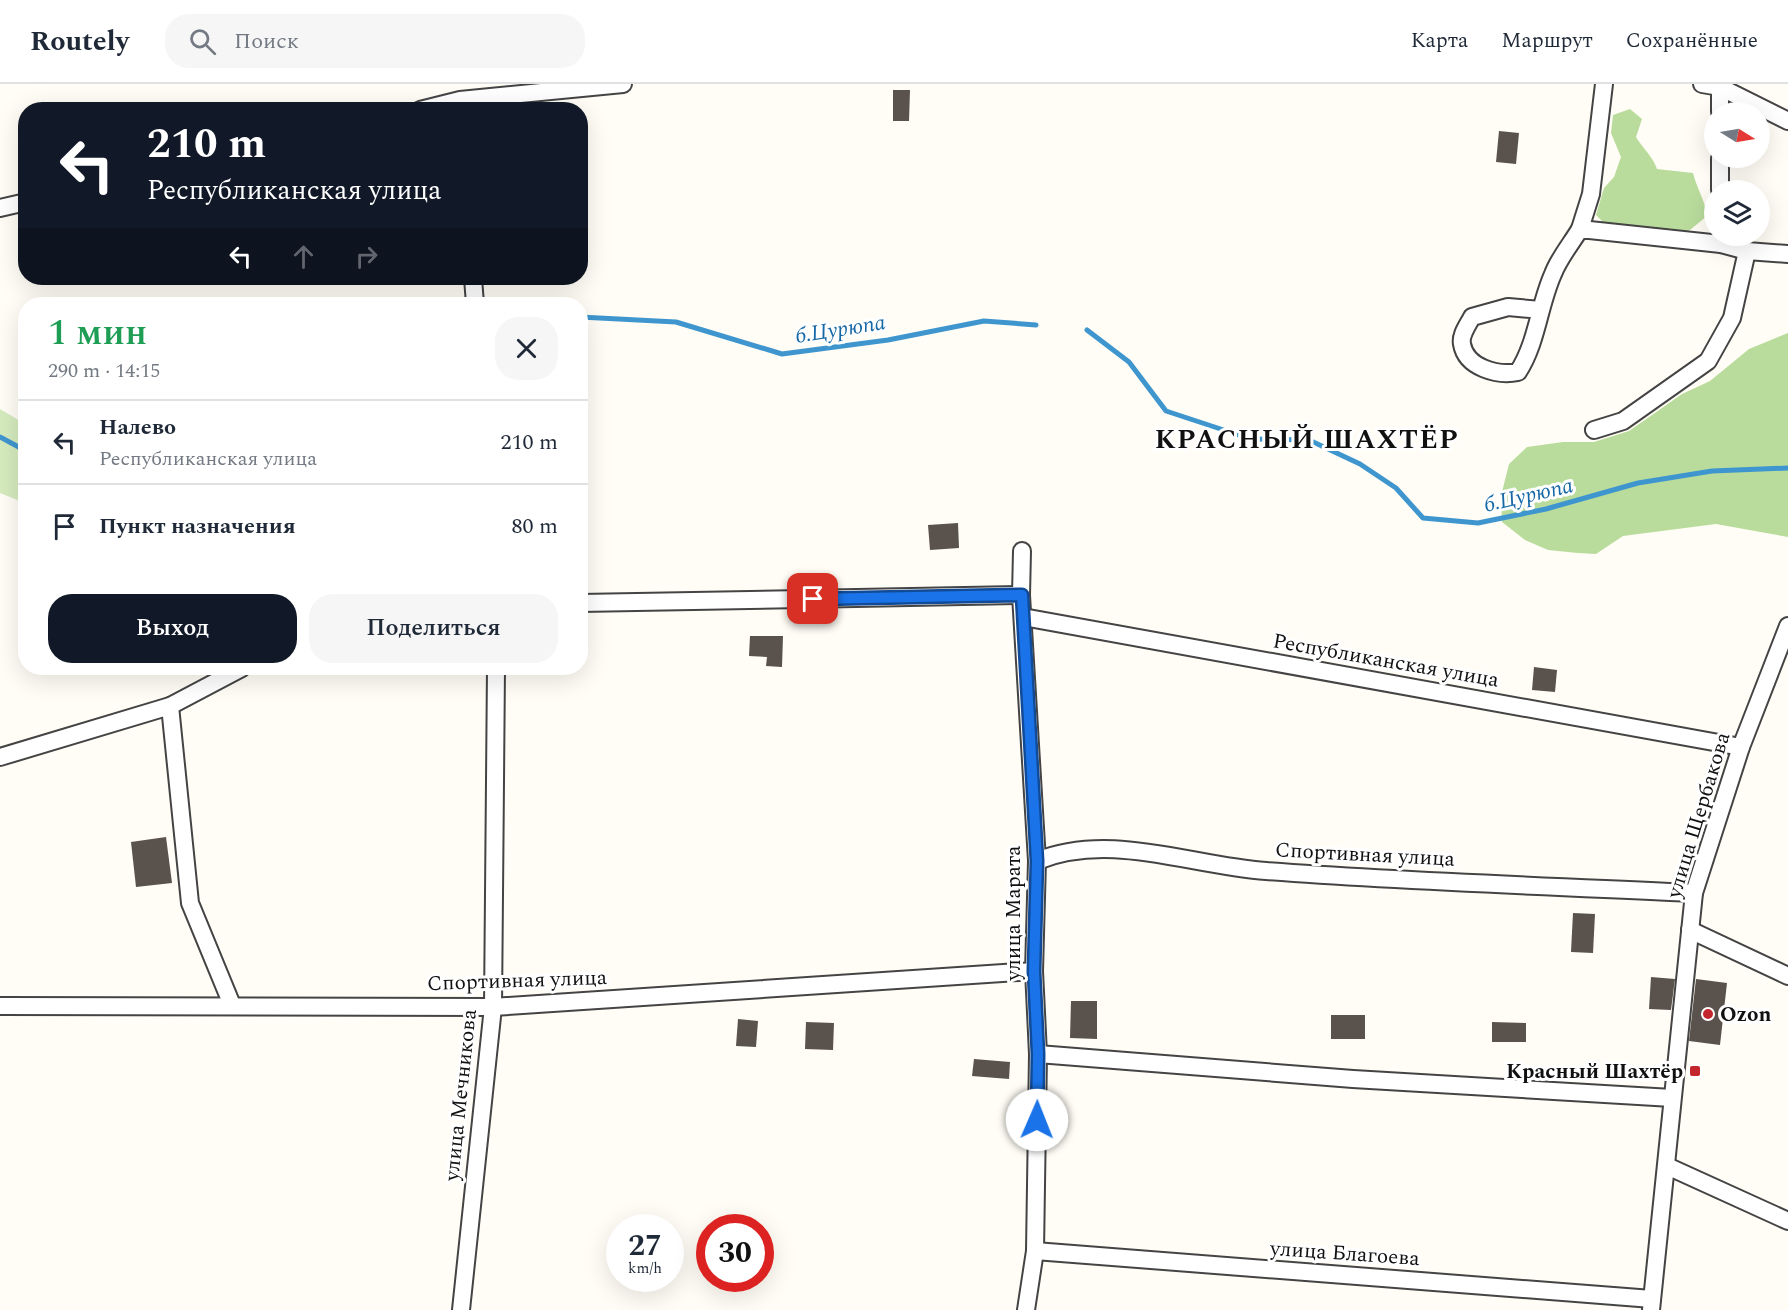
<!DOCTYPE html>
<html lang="ru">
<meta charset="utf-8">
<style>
body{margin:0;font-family:Spectral,serif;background:#f6f6f7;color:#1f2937;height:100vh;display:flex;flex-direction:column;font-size:22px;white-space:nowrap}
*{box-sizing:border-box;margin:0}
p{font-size:20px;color:#747a83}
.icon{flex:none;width:33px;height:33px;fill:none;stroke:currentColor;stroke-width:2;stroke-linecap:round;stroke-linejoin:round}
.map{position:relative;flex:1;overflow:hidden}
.sheet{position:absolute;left:18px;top:213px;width:570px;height:378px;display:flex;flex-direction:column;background:#fff;border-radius:24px;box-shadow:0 6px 24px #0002}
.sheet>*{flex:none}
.top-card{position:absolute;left:18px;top:18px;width:570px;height:183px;border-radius:24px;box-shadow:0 6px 24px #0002;background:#111827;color:#fff;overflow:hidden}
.needle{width:39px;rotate:101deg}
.fabs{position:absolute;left:1704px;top:18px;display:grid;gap:12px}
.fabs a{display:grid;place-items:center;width:66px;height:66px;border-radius:50%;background:#fff;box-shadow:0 6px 24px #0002;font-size:30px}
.speed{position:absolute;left:606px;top:1130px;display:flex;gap:12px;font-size:30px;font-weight:700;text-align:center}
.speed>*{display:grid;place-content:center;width:78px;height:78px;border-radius:50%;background:#fff;box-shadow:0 6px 24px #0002;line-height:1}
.speed small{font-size:15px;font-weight:400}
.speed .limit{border:9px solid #d22;background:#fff;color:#111}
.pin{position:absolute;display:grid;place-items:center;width:51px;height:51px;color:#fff;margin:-26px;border-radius:12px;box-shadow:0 3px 9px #0006}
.me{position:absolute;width:66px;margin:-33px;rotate:1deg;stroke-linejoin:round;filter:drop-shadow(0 0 4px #0008)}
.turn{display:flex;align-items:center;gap:21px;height:126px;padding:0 30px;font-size:27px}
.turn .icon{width:78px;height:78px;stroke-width:2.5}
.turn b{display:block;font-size:42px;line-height:51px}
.lanes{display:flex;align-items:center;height:57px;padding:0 30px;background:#0003;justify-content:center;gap:30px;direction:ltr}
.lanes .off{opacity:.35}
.round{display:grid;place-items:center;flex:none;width:63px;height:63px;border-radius:24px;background:#f6f6f7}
.head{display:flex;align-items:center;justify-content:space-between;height:102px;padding:0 30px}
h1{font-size:36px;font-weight:600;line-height:45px;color:#1e9e55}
.cta{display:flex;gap:12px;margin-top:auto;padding:12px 30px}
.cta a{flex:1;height:69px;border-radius:24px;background:#111827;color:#fff;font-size:24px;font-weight:600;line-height:69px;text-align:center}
.cta a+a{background:#f6f6f7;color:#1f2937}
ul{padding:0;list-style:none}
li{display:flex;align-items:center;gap:18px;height:84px;padding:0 30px;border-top:2px solid #e0e1e3}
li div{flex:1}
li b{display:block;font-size:22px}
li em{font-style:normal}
header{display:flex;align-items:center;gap:36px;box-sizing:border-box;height:84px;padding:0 30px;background:#fff;border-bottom:2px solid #e0e1e3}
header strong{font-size:28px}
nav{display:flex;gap:33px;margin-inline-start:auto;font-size:21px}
.search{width:420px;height:54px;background:#f6f6f7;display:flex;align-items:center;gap:15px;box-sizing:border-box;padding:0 21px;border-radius:24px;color:#747a83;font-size:22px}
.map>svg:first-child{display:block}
.green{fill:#d5ebbd}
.forest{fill:#b9dc9c}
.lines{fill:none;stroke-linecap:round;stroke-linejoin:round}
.stream{stroke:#3f96cf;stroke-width:5}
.building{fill:#5a524d}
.minor-casing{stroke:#444;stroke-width:20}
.minor{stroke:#fff;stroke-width:16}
.route-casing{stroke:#114b97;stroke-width:15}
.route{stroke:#1a73e8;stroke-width:10}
.poi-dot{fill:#c4262e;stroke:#fff;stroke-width:2}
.labels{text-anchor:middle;stroke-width:6;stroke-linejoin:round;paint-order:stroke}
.street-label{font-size:21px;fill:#111;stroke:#fff}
.poi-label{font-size:21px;font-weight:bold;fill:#111;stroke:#fff;text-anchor:start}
.water-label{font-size:22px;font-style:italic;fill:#1768a6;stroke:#fff}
.district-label{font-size:27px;font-weight:bold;letter-spacing:1.5px;fill:#111;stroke:#fff}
</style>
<header>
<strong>Routely</strong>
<div class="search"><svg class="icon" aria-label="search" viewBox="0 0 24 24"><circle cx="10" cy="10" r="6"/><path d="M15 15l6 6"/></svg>Поиск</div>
<nav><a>Карта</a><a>Маршрут</a><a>Сохранённые</a></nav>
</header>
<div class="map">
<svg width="1788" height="1226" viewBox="0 0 1788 1226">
<rect width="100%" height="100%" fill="#fffdf5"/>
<path class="green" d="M0,325L25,340V419L0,409Z"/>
<g class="forest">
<path d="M1630,25L1642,35L1636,53C1643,65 1652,71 1657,85L1693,89C1697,105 1705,116 1707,132L1690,146L1672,150L1605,140L1596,131L1604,104L1614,93L1621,73L1611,49L1613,31Z"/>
<path d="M1788,249V453L1716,440L1623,452L1596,470L1578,469L1548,466L1525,456L1502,438L1501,412L1509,380L1527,363L1563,358H1594L1629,347L1682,310L1710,297L1749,265Z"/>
</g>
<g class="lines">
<g class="stream">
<path d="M580,233L676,238L782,270L888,256L984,237L1036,241"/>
<path d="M1087,246L1129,278L1166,327L1251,355L1309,356L1360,380L1396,404L1423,434L1478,439L1546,425L1638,399L1712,387L1788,384"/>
<path d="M0,353L26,367"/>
</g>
</g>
<g class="building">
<path d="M893,6H910L909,37H893Z"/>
<path d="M1499,47L1519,49L1516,80L1496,78Z"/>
<path d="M958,439L959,464L930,466L928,441Z"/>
<path d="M750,552H783L782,583L766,582L767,573L749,572Z"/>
<path d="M1534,583L1557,586L1555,608L1532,606Z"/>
<path d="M166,753L172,799L136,803L131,758Z"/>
<path d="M1573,829L1595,830L1593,869L1571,868Z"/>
<path d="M1651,893L1675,895L1671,926L1649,925Z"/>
<path d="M1696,895L1727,899L1720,961L1689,957Z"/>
<path d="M1071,917H1097V955L1070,954Z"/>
<rect x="1331" y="931" width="34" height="24"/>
<path d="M738,935L758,937L756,963L736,962Z"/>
<path d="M806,938L834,939L833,966L805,965Z"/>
<path d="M1492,938L1526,939V958H1492Z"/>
<path d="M974,975L1010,978L1009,995L972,992Z"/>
</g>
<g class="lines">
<defs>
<g id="minor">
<path d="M1702,0L1720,3V28"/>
<path d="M1720,3L1788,37"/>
<path d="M420,26L460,16L623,0"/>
<path d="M1720,74V106"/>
<path d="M0,124L26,118"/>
<path d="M1580,145L1591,110L1604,0"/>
<path d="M1721,152V160L1747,167L1788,170"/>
<path d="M473,194L475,220"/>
<path d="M1541,226L1508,223L1472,233C1468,241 1460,251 1462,260C1466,284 1498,292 1518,288C1537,259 1539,221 1553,190C1559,174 1571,160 1580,145L1721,160"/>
<path d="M1594,346L1623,337L1708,277L1732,234L1747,167"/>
<path d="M1022,467L1021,511L1037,777L1034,887L1038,970L1035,1167L1026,1226"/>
<path d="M580,519L1021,511"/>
<path d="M1023,533L1741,663"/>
<path d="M170,622L190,819L232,921"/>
<path d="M0,673L170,622L242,584"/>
<path d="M1037,777C1110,747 1191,782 1266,787C1408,798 1552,802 1694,809"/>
<path d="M1690,846L1788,892"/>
<path d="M0,922L493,923L1034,887"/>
<path d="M1038,970L1353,995L1672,1014"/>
<path d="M1667,1082L1788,1137"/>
<path d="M1035,1167L1652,1215"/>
<path d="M461,1226L493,923L496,584"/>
<path d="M1651,1226L1694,809L1741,663L1788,542"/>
</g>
</defs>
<use href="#minor" class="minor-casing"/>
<use href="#minor" class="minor"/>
</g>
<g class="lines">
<defs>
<path id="route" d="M813,515L1022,511L1037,777L1034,887L1038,970L1037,1036"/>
</defs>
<use href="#route" class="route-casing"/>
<use href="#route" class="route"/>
</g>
<g class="poi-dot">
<circle cx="1708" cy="930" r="6"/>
<rect x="1689" y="981" width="12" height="12" rx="3"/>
</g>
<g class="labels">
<g class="street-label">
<text transform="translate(1386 576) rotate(10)" y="7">Республиканская улица</text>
<text transform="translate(1698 731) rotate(-73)" y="7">улица Щербакова</text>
<text transform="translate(1365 770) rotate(3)" y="7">Спортивная улица</text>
<text transform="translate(1013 829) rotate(-90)" y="7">улица Марата</text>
<text transform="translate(517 896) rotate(-2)" y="7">Спортивная улица</text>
<text transform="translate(460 1011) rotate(-84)" y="7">улица Мечникова</text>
<text transform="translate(1345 1169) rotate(4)" y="7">улица Благоева</text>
</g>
<g class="poi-label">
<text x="1720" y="937">Ozon</text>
<text x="1683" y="994" text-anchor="end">Красный Шахтёр</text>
</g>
<g class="water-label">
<text transform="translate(840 244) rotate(-9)" y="8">б.Цурюпа</text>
<text transform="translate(1528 410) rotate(-13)" y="8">б.Цурюпа</text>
</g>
<g class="district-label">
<text x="1307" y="364">КРАСНЫЙ ШАХТЁР</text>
</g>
</g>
</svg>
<div class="fabs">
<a><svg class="needle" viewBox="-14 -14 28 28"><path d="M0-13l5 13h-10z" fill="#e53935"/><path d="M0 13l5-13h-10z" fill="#747a83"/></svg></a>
<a><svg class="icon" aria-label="layers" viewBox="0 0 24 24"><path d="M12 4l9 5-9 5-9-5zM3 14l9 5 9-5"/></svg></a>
</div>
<div class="speed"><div>27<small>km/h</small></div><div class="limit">30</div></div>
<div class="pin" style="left:813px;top:515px;background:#d93025"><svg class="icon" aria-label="arrive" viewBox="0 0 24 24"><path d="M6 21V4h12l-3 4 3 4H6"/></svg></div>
<svg class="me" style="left:1037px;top:1036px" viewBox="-20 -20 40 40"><circle r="19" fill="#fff"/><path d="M0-13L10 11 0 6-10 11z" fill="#1a73e8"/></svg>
<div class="top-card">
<div class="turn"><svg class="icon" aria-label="left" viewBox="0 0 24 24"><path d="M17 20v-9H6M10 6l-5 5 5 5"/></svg><div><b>210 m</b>Республиканская улица</div></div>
<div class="lanes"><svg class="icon" aria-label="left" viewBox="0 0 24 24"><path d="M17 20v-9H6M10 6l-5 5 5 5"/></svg><svg class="icon off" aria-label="ahead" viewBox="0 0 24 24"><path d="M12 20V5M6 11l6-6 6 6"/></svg><svg class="icon off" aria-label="right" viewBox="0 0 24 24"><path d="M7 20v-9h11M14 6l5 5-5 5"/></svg></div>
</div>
<section class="sheet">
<div class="head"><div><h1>1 мин</h1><p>290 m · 14:15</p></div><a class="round"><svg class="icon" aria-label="close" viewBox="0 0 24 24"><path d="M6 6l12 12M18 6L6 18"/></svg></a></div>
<ul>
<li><svg class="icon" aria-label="left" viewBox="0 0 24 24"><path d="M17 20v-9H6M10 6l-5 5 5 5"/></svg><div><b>Налево</b><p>Республиканская улица</p></div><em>210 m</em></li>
<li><svg class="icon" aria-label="arrive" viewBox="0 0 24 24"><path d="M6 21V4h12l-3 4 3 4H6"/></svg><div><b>Пункт назначения</b></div><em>80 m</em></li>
</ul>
<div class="cta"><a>Выход</a><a>Поделиться</a></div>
</section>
</div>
